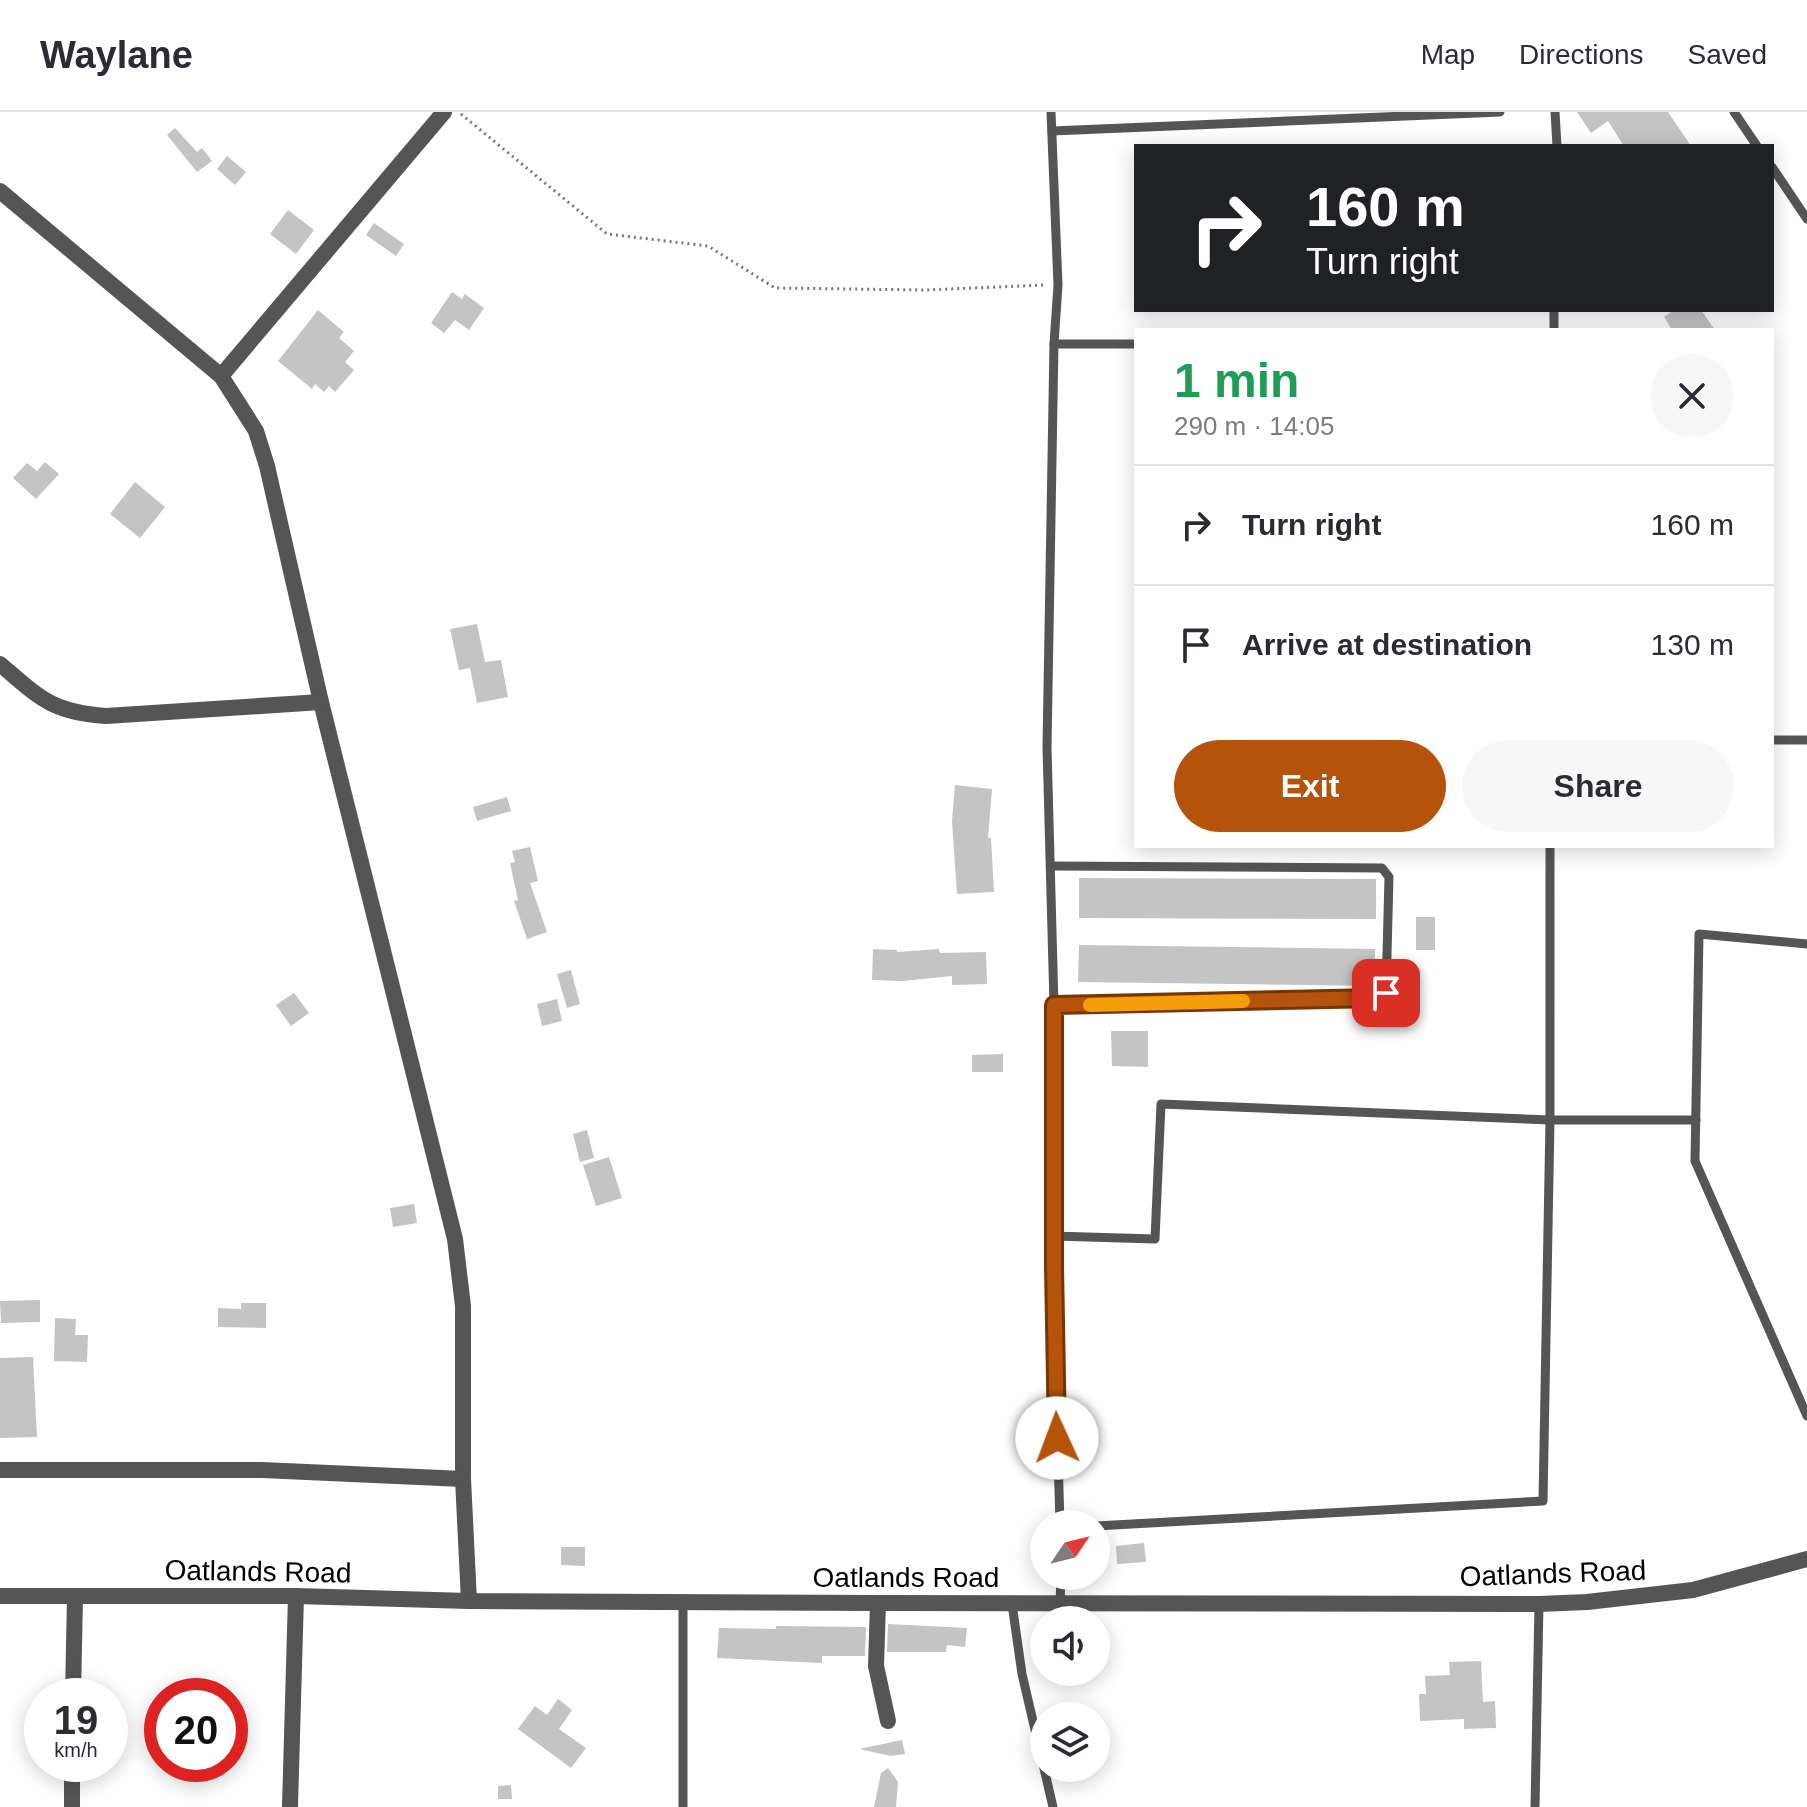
<!DOCTYPE html>
<meta charset="utf-8">
<style>
body{margin:0;font-family:Arial,sans-serif;background:#f7f7f7;color:#2b2b33;height:100vh;display:flex;flex-direction:column;font-size:30px;white-space:nowrap}
*{box-sizing:border-box;margin:0}
p{font-size:26px;color:#7c7c81}
.icon{flex:none;width:44px;height:44px;fill:none;stroke:currentColor;stroke-width:2;stroke-linecap:round;stroke-linejoin:round}
.map{position:relative;flex:1;overflow:hidden}
.sheet{position:absolute;left:1134px;top:216px;width:640px;height:520px;display:flex;flex-direction:column;background:#fff;border-radius:0px;box-shadow:0 4px 20px #0003}
.sheet>*{flex:none}
.top-card{position:absolute;left:1134px;top:32px;width:640px;height:168px;border-radius:0px;box-shadow:0 4px 20px #0003;background:#202124;color:#fff;overflow:hidden}
.needle{width:52px;rotate:55deg}
.tools{position:absolute;left:1030px;top:1398px;display:grid;gap:16px}
.tools a{display:grid;place-items:center;width:80px;height:80px;border-radius:50%;background:#fff;box-shadow:0 4px 20px #0003;font-size:40px}
.speed{position:absolute;left:24px;top:1566px;display:flex;gap:16px;font-size:40px;font-weight:700;text-align:center}
.speed>*{display:grid;place-content:center;width:104px;height:104px;border-radius:50%;background:#fff;box-shadow:0 4px 20px #0003;line-height:1}
.speed small{font-size:20px;font-weight:400}
.speed .limit{border:12px solid #d22;background:#fff;color:#111}
.pin{position:absolute;display:grid;place-items:center;width:68px;height:68px;color:#fff;margin:-34px;border-radius:16px;box-shadow:0 4px 12px #0006}
.me{position:absolute;width:88px;margin:-44px;rotate:358deg;stroke-linejoin:round;filter:drop-shadow(0 0 6px #0008)}
.turn{display:flex;align-items:center;gap:28px;height:168px;padding:0 40px;font-size:36px}
.turn .icon{width:104px;height:104px;stroke-width:2.5}
.turn b{display:block;font-size:56px;line-height:68px}
.round{display:grid;place-items:center;flex:none;width:84px;height:84px;border-radius:42px;background:#f7f7f7}
.head{display:flex;align-items:center;justify-content:space-between;height:136px;padding:0 40px}
h1{font-size:48px;font-weight:700;line-height:60px;color:#1e9e55}
.cta{display:flex;gap:16px;margin-top:auto;padding:16px 40px}
.cta a{flex:1;height:92px;border-radius:48px;background:#b45309;color:#fff;font-size:32px;font-weight:700;line-height:92px;text-align:center}
.cta a+a{background:#f7f7f7;color:#2b2b33}
ul{padding:0;list-style:none}
li{display:flex;align-items:center;gap:24px;height:120px;padding:0 40px;border-top:2px solid #e1e1e2}
li div{flex:1}
li b{display:block;font-size:30px}
li em{font-style:normal}
header{display:flex;align-items:center;gap:48px;box-sizing:border-box;height:112px;padding:0 40px;background:#fff;border-bottom:2px solid #e1e1e2}
header strong{font-size:38px}
nav{display:flex;gap:44px;margin-inline-start:auto;font-size:28px}
.map>svg:first-child{display:block}
.building{fill:#c4c4c4}
.lines{fill:none;stroke-linecap:round;stroke-linejoin:round}
.path{stroke:#777;stroke-width:3;stroke-dasharray:2 4;stroke-linecap:butt}
.service{stroke:#555;stroke-width:9}
.minor{stroke:#555;stroke-width:16}
.tertiary{stroke:#555;stroke-width:16}
.route-casing{stroke:#753606;stroke-width:20}
.route{stroke:#b45309;stroke-width:14}
.slow{stroke:#f59e0b;stroke-width:14}
.labels{text-anchor:middle;stroke-width:8;stroke-linejoin:round;paint-order:stroke}
.street-label{font-size:28px;fill:#000;stroke:#fff}
</style>
<header>
<strong>Waylane</strong>
<nav><a>Map</a><a>Directions</a><a>Saved</a></nav>
</header>
<div class="map">
<svg width="1807" height="1695" viewBox="0 0 1807 1695">
<rect width="100%" height="100%" fill="#fff"/>
<g class="building">
<path d="M1577,0H1668L1691,34H1624L1608,9L1591,21Z"/>
<path d="M175,16L197,40L202,36L212,49L197,60L167,23Z"/>
<path d="M227,44L246,60L235,73L217,57Z"/>
<path d="M288,98L314,118L296,142L270,122Z"/>
<path d="M374,111L404,132L396,144L366,123Z"/>
<path d="M452,180L462,187L465,182L484,196L469,218L455,208L444,221L431,211Z"/>
<path d="M318,198L344,220L339,226L354,239L345,250L354,258L335,280L329,274L324,280L315,272L312,277L278,249Z"/>
<path d="M1674,198H1701L1715,218H1672L1664,205Z"/>
<path d="M45,350L59,362L36,387L13,366L27,351L37,359Z"/>
<path d="M135,370L165,395L140,426L110,402Z"/>
<path d="M477,512L485,550L501,548L508,585L477,591L470,556L459,558L450,517Z"/>
<path d="M955,673L992,677L988,726H991L994,780L957,782L952,709Z"/>
<path d="M507,685L511,699L477,709L473,695Z"/>
<path d="M530,735L538,769L530,771L547,820L527,827L514,789L518,788L510,751L515,750L512,739Z"/>
<path d="M1079,766L1376,767V807L1079,806Z"/>
<rect x="1416" y="805" width="19" height="33"/>
<path d="M1079,833L1375,837V874L1078,870Z"/>
<path d="M873,837L897,838V840L939,837L940,841L986,840L987,872L952,873V864L903,869L872,868Z"/>
<path d="M571,858L580,892L567,896L557,862Z"/>
<path d="M294,881L309,901L291,914L276,893Z"/>
<path d="M557,887L562,909L542,914L537,892Z"/>
<path d="M1111,919H1148V955L1112,954Z"/>
<path d="M1003,942V960H972V943Z"/>
<path d="M587,1018L594,1046L580,1050L573,1022Z"/>
<path d="M609,1045L622,1086L596,1094L583,1053Z"/>
<path d="M414,1092L417,1111L393,1115L390,1096Z"/>
<path d="M40,1188V1210L1,1211L0,1189Z"/>
<path d="M241,1191H266V1216L218,1215V1196L241,1197Z"/>
<path d="M55,1206L76,1207L75,1223H88L87,1250L54,1249Z"/>
<path d="M33,1245L37,1325L0,1326V1246Z"/>
<path d="M1144,1431L1146,1450L1117,1452L1116,1434Z"/>
<path d="M561,1435H585V1454L561,1453Z"/>
<path d="M888,1512L967,1516L965,1535L947,1533L946,1540H887Z"/>
<path d="M776,1514L866,1515L865,1544H822V1551L717,1546L719,1516L776,1517Z"/>
<path d="M1481,1549L1483,1590L1495,1589L1496,1616L1464,1617V1607L1420,1609L1419,1582H1426L1425,1564L1450,1563L1449,1550Z"/>
<path d="M558,1587L572,1598L559,1617L586,1636L571,1656L518,1617L535,1594L547,1603Z"/>
<path d="M902,1628L905,1642L891,1644L859,1637Z"/>
<path d="M888,1656L898,1670L896,1695H874L881,1661Z"/>
<path d="M511,1673L512,1687H498V1674Z"/>
</g>
<g class="lines">
<path class="path" d="M461,2L607,122L708,134L775,176L926,178L1046,173"/>
<g class="service">
<path d="M1051,0L1058,173L1054,232L1047,635L1054,893L1055,1241L1060,1412"/>
<path d="M1555,0L1557,34"/>
<path d="M1734,0L1757,34"/>
<path d="M1052,19L1500,0"/>
<path d="M1772,55L1807,107"/>
<path d="M1554,218V198"/>
<path d="M1054,232H1136"/>
<path d="M1772,628H1807"/>
<path d="M1051,754L1382,756L1389,765L1386,881L1379,886L1054,893"/>
<path d="M1807,832L1699,822L1695,1049L1807,1304"/>
<path d="M1053,1124L1155,1127L1161,992L1550,1008H1696"/>
<path d="M1096,1414L1543,1389L1550,1008V734"/>
<path d="M1012,1492L1022,1562L1053,1695"/>
<path d="M1060,1492L1061,1464"/>
<path d="M683,1695V1489"/>
<path d="M1535,1695L1539,1492"/>
</g>
<g class="minor">
<path d="M0,79L221,264L256,319L267,354L321,590L455,1127L463,1194V1367L469,1489"/>
<path d="M221,264L444,0"/>
<path d="M0,552C40,586 51,600 106,604L321,590"/>
<path d="M0,1358H262L463,1367"/>
<path d="M878,1491L876,1554L888,1609"/>
<path d="M73,1584L75,1484"/>
<path d="M290,1694L296,1484"/>
<path d="M72,1695V1652"/>
</g>
<path class="tertiary" d="M0,1484H296L469,1489L878,1491L1539,1492L1587,1490L1693,1478L1807,1447"/>
</g>
<g class="lines">
<defs>
<path id="route" d="M1057,1326L1054,1153V893L1379,886L1386,881"/>
</defs>
<use href="#route" class="route-casing"/>
<use href="#route" class="route"/>
<path class="slow" d="M1090,893L1243,889"/>
</g>
<g class="labels">
<g class="street-label">
<text transform="translate(258 1459) rotate(1)" y="10">Oatlands Road</text>
<text transform="translate(1553 1461) rotate(-2)" y="10">Oatlands Road</text>
<text x="906" y="1475">Oatlands Road</text>
</g>
</g>
</svg>
<div class="tools">
<a><svg class="needle" viewBox="-14 -14 28 28"><path d="M0-13l5 13h-10z" fill="#e53935"/><path d="M0 13l5-13h-10z" fill="#7c7c81"/></svg></a>
<a><svg class="icon" aria-label="sound" viewBox="0 0 24 24"><path d="M4 9h4l5-4v14l-5-4H4zM17 9q2 3 0 6"/></svg></a>
<a><svg class="icon" aria-label="layers" viewBox="0 0 24 24"><path d="M12 4l9 5-9 5-9-5zM3 14l9 5 9-5"/></svg></a>
</div>
<div class="speed"><div>19<small>km/h</small></div><div class="limit">20</div></div>
<div class="pin" style="left:1386px;top:881px;background:#d93025"><svg class="icon" aria-label="arrive" viewBox="0 0 24 24"><path d="M6 21V4h12l-3 4 3 4H6"/></svg></div>
<svg class="me" style="left:1057px;top:1326px" viewBox="-20 -20 40 40"><circle r="19" fill="#fff"/><path d="M0-13L10 11 0 6-10 11z" fill="#b45309"/></svg>
<div class="top-card">
<div class="turn"><svg class="icon" aria-label="right" viewBox="0 0 24 24"><path d="M7 20v-9h11M14 6l5 5-5 5"/></svg><div><b>160 m</b>Turn right</div></div>
</div>
<section class="sheet">
<div class="head"><div><h1>1 min</h1><p>290 m · 14:05</p></div><a class="round"><svg class="icon" aria-label="close" viewBox="0 0 24 24"><path d="M6 6l12 12M18 6L6 18"/></svg></a></div>
<ul>
<li><svg class="icon" aria-label="right" viewBox="0 0 24 24"><path d="M7 20v-9h11M14 6l5 5-5 5"/></svg><div><b>Turn right</b></div><em>160 m</em></li>
<li><svg class="icon" aria-label="arrive" viewBox="0 0 24 24"><path d="M6 21V4h12l-3 4 3 4H6"/></svg><div><b>Arrive at destination</b></div><em>130 m</em></li>
</ul>
<div class="cta"><a>Exit</a><a>Share</a></div>
</section>
</div>
